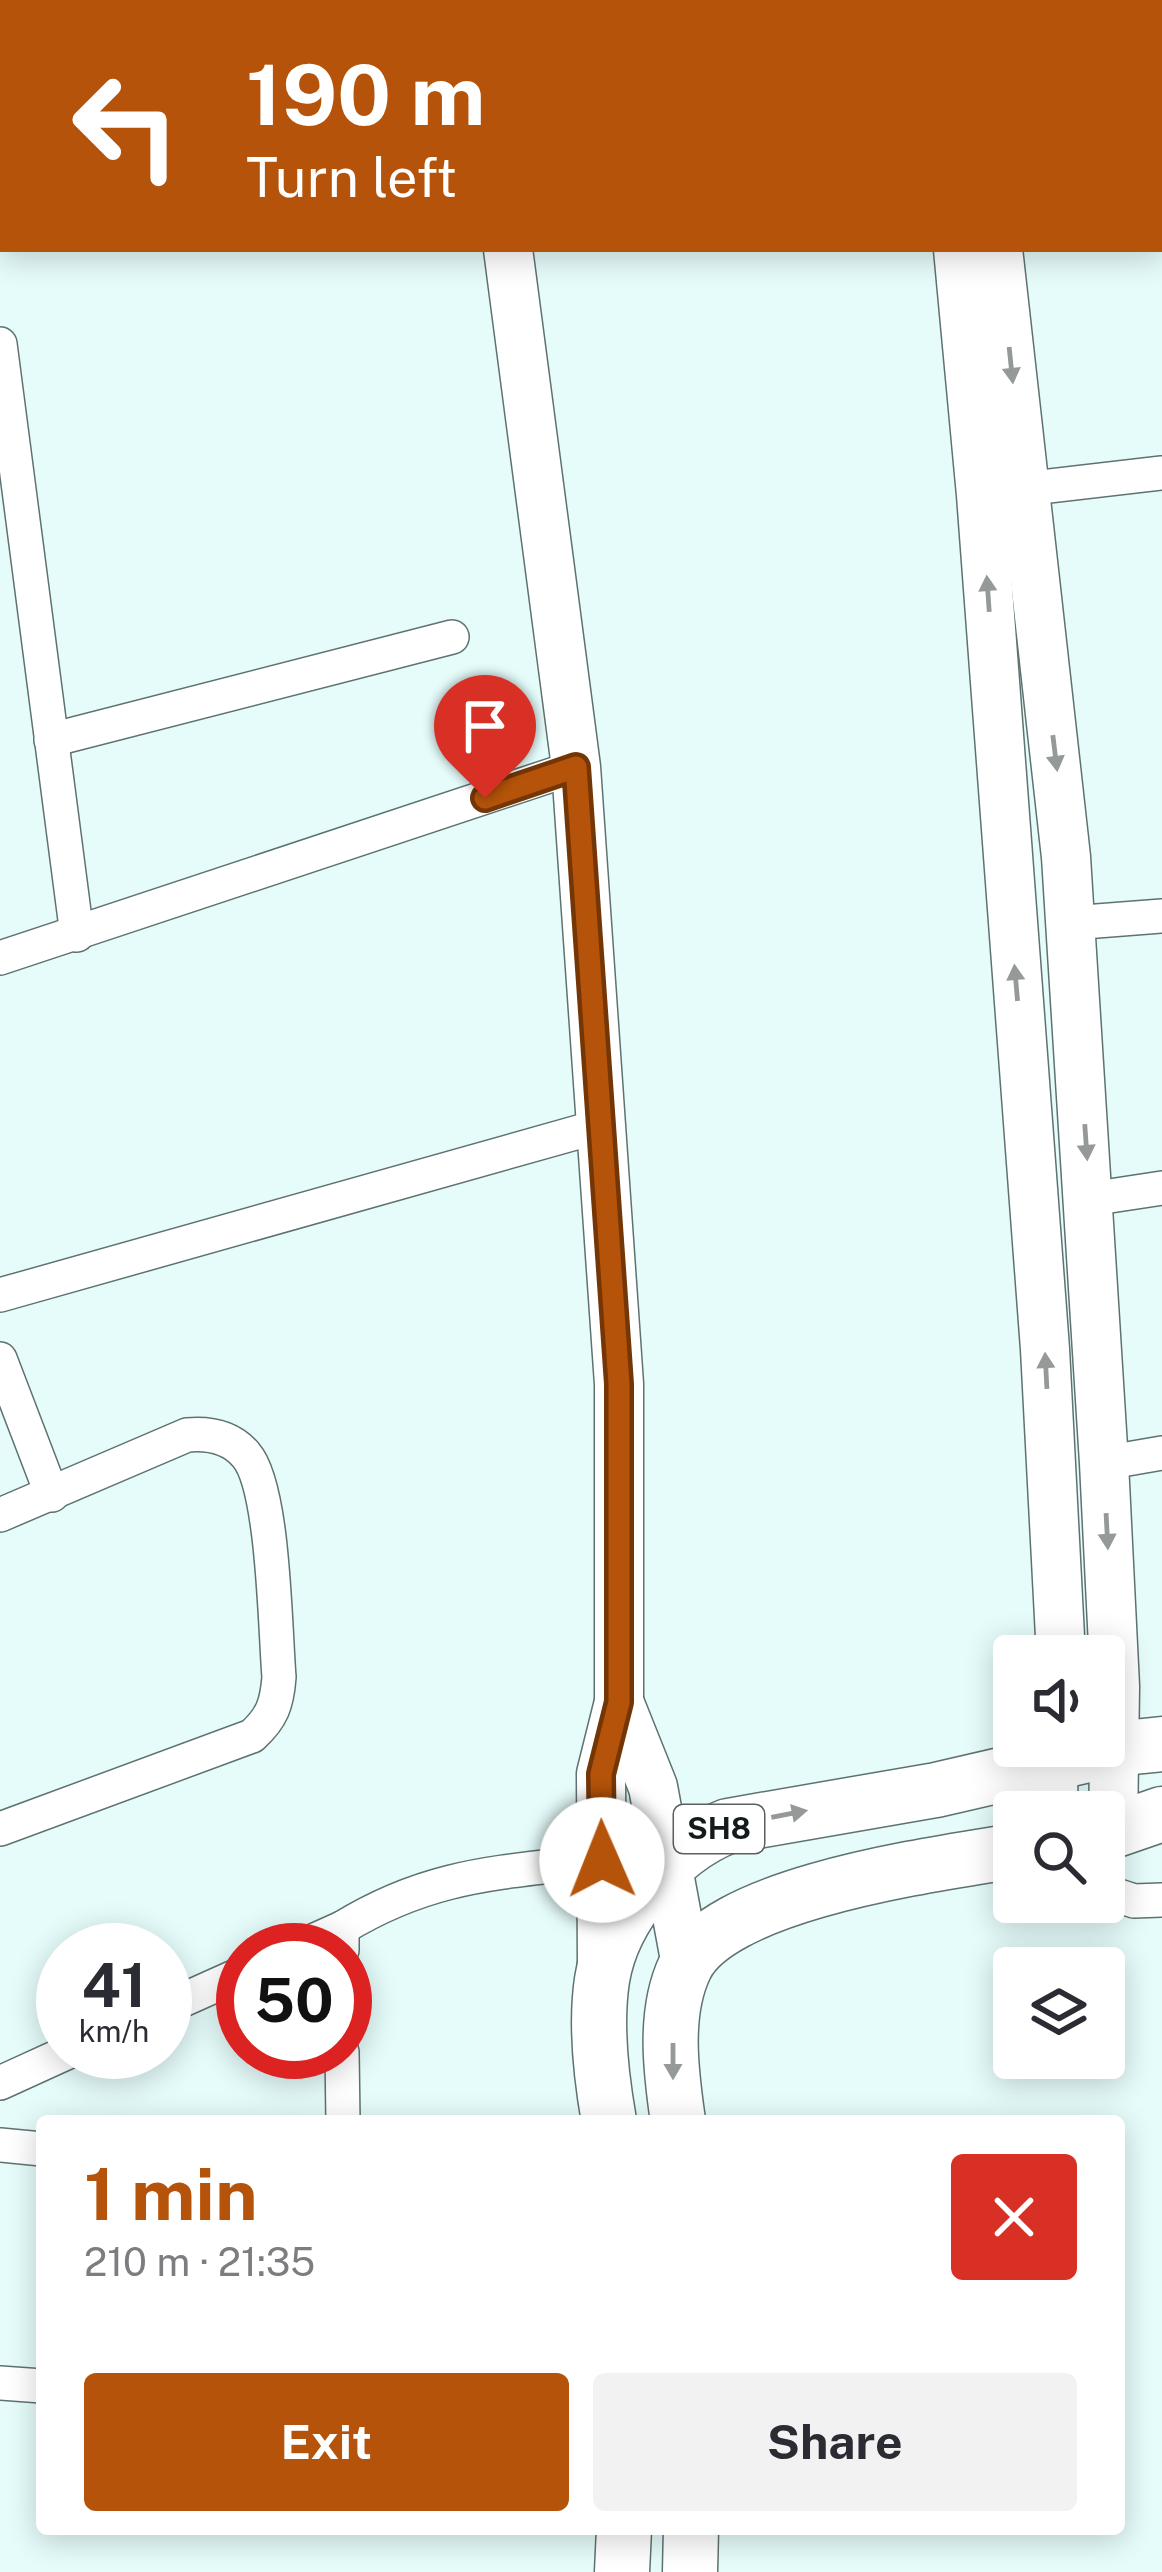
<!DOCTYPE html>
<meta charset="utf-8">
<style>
body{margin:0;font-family:"Public Sans",sans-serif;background:#f2f2f3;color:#2b2b33;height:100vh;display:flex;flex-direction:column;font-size:45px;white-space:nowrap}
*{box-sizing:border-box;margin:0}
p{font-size:39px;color:#7c7c81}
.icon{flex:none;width:66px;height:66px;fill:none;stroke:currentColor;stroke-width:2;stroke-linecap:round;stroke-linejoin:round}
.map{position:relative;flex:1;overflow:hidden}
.side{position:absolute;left:36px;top:2115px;width:1089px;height:420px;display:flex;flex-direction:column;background:#fff;border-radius:12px;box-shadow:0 6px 30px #0003}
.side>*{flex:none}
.hud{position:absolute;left:0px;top:0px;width:1164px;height:252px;box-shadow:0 6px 30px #0003;background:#b45309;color:#fff;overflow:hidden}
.buttons{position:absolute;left:993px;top:1635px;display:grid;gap:24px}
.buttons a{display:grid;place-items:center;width:132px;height:132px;border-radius:12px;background:#fff;box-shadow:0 6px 30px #0003;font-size:60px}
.speed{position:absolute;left:36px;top:1923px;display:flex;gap:24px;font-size:60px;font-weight:700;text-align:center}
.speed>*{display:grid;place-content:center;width:156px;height:156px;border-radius:50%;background:#fff;box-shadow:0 6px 30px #0003;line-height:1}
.speed small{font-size:30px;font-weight:400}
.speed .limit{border:18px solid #d22;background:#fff;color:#111}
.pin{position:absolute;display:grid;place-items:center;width:102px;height:102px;color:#fff;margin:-123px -51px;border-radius:50% 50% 50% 0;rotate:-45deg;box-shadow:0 0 12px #0007}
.pin .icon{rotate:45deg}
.me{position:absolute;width:132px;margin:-66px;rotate:359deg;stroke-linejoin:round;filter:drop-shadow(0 0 9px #0008)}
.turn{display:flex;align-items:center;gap:42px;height:252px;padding:0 48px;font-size:54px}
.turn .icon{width:156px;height:156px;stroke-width:2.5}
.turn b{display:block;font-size:84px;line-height:102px}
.round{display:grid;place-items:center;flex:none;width:126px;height:126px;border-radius:12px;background:#f2f2f3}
.overview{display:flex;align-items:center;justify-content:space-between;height:204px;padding:0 48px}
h1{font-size:72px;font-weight:700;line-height:90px;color:#b45309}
.primary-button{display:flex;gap:24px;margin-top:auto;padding:24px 48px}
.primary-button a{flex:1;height:138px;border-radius:12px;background:#b45309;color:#fff;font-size:48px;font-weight:700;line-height:138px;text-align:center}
.primary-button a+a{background:#f2f2f3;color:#2b2b33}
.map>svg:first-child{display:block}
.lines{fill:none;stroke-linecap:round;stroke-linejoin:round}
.street-casing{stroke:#5e7271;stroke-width:36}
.secondary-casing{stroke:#5e7271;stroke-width:51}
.primary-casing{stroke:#5e7271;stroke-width:57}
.street{stroke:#fff;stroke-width:33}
.secondary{stroke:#fff;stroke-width:48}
.primary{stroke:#fff;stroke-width:54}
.oneway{fill:#959998}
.route-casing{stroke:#753606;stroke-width:30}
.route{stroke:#b45309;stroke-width:21}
.labels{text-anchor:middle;stroke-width:9;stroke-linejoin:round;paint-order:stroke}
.shield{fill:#fff;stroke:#5a605f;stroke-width:3}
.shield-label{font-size:30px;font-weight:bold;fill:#141c1b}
</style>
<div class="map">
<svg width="1162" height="2572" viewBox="0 0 1162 2572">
<rect width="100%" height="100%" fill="#e5fcfa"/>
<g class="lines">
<defs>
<g id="street">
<path d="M0,221H3"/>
<path d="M0,344L77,935"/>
<path d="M1006,491L1162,473"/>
<path d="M51,740L452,637"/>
<path d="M1071,923L1162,916"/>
<path d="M0,958L576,767"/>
<path d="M1090,1199L1162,1188"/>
<path d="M0,1295L600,1126"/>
<path d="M0,1359L52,1495"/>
<path d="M1104,1463L1162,1453"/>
<path d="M0,1515L187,1435C209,1433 231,1437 246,1455C274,1487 275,1630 279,1677C277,1704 272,1718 252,1736L0,1829"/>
<path d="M1104,1891L1134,1901L1162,1900"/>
<path d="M342,1928C432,1873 500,1873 602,1860"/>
<path d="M293,1950L342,1928V1950"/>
<path d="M165,2008L243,1973"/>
<path d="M342,2052L343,2121"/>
<path d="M0,2083L68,2052"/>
<path d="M0,2145L42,2149"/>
<path d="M0,2383L42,2386"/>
</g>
<g id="secondary">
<path d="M473,0V3"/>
<path d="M920,0L921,3"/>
<path d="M972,0V3"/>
<path d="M508,249L576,767L619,1384V1702L601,1774L602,1970"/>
<path d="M958,249L981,495L1045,1349L1061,1656"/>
<path d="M998,249L1066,857L1104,1463L1115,1686L1113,1832"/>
<path d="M619,1702L653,1787L686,1965"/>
<path d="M1052,1746L1054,1812"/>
</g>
<g id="primary">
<path d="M1104,1834L1162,1814"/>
<path d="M609,2121C601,2076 595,2026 602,1980C612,1916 669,1849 728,1826L936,1790L1114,1749L1162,1744"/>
<path d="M678,2121C671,2073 663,2013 685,1967C721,1892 937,1864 1014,1851"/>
<path d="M622,2572L624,2529"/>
<path d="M690,2572L691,2529"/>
</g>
</defs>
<use href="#street" class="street-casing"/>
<use href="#secondary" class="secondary-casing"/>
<use href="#primary" class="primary-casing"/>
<use href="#street" class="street"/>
<use href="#secondary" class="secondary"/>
<use href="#primary" class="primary"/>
</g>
<defs><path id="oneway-solid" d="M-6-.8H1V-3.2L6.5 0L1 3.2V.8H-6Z" transform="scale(3)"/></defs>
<g class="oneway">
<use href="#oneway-solid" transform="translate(1011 365) rotate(84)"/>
<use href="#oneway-solid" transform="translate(988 594) rotate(-94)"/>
<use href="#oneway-solid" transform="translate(1055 753) rotate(83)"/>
<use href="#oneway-solid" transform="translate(1016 983) rotate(-95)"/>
<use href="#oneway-solid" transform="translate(1086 1142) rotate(86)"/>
<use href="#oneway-solid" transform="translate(1046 1371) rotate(-93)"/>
<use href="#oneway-solid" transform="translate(1107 1531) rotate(87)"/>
<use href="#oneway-solid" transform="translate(789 1814) rotate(-11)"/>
<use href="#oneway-solid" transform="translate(673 2061) rotate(90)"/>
</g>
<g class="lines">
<defs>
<path id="route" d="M485,798L576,767L619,1384V1702L601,1774L602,1860"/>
</defs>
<use href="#route" class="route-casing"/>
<use href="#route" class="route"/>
</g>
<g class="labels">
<rect class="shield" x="674" y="1805" width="90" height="48" rx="9"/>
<g class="shield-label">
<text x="719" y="1839">SH8</text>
</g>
</g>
</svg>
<div class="buttons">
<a><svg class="icon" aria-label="sound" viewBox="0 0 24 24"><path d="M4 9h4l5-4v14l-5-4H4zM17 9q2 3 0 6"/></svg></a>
<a><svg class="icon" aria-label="search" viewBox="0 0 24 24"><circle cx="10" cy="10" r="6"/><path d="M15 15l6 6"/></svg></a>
<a><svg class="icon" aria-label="layers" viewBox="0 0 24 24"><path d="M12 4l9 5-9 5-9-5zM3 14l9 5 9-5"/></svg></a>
</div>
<div class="speed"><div>41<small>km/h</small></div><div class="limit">50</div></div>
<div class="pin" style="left:485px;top:798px;background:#d93025"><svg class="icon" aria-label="arrive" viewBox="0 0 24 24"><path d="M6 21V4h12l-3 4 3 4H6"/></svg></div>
<svg class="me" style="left:602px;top:1860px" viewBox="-20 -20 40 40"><circle r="19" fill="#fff"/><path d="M0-13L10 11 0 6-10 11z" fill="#b45309"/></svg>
<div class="hud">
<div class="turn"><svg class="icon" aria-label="left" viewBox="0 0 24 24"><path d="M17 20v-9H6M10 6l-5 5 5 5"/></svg><div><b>190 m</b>Turn left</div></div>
</div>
<section class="side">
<div class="overview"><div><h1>1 min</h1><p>210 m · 21:35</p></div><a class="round" style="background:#d93025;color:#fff"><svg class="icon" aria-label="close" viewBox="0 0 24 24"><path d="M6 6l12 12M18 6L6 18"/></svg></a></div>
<div class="primary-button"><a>Exit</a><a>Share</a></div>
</section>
</div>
